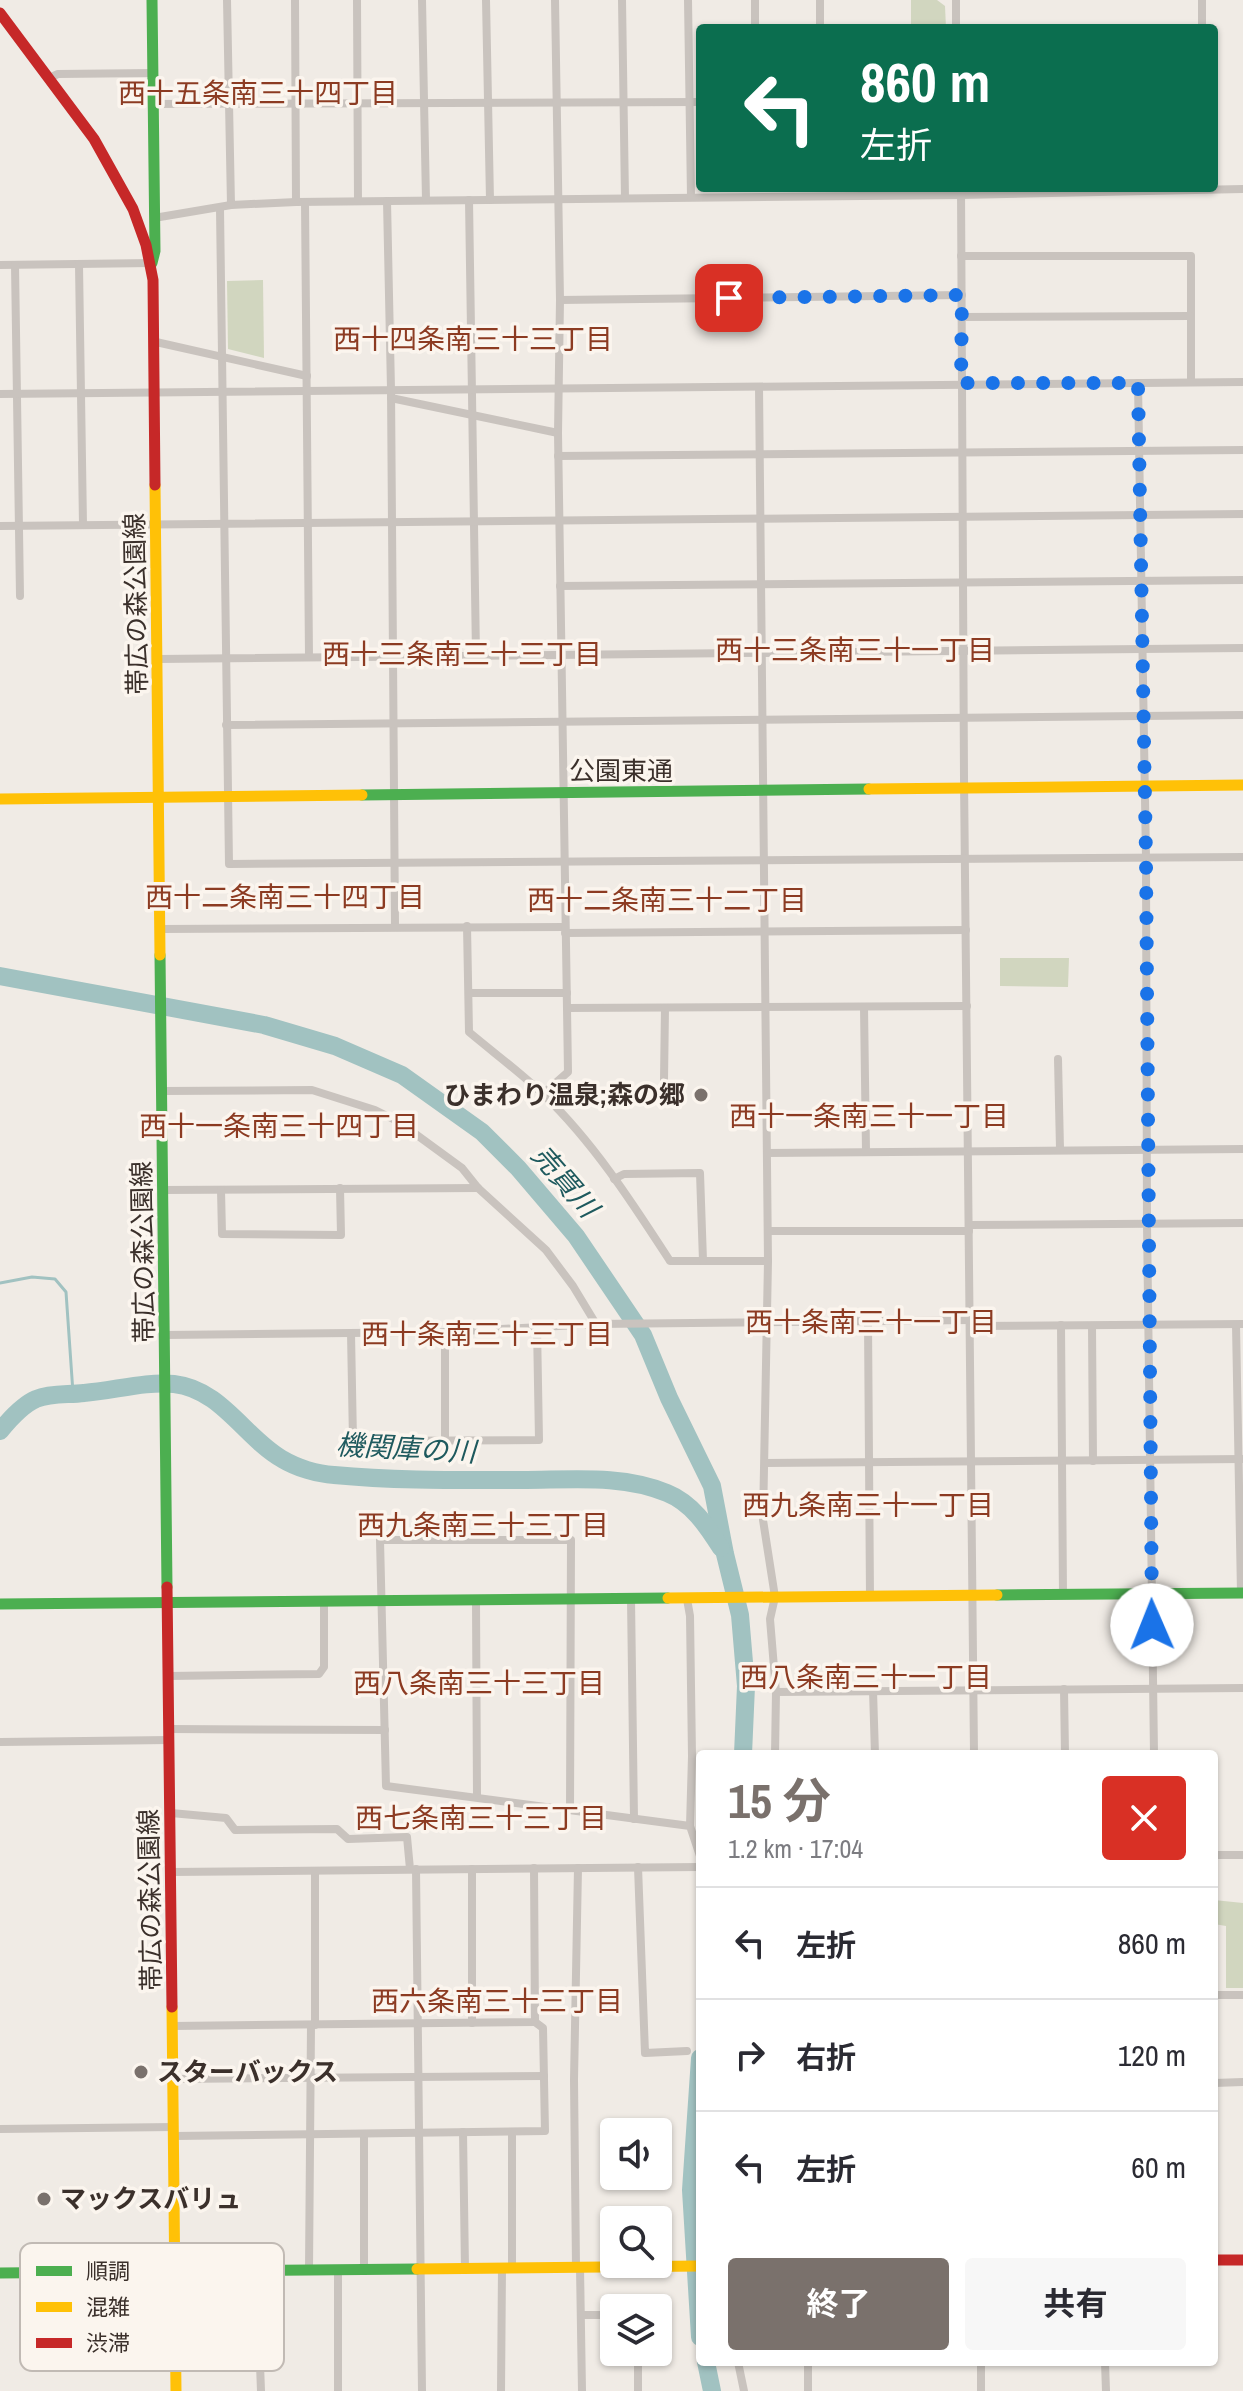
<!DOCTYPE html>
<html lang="ja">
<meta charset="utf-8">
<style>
body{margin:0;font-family:"Archivo Narrow","Noto Sans JP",sans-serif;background:#f7f7f7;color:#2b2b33;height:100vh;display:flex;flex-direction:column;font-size:30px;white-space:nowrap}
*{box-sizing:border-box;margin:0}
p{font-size:26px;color:#7c7c81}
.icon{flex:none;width:44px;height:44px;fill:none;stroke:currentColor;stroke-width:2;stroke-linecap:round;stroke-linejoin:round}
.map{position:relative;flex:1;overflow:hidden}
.side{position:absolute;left:696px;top:1750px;width:522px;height:616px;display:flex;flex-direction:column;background:#fff;border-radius:8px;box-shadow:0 2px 6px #0004}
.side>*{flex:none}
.guide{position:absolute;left:696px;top:24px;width:522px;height:168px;border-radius:8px;box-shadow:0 2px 6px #0004;background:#0b6e4f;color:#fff;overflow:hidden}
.fabs{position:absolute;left:600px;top:2118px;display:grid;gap:16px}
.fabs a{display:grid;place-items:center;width:72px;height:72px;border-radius:8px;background:#fff;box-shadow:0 2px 6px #0004;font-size:40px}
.pin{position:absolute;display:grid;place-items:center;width:68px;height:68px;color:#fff;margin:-34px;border-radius:16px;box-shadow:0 4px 12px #0006}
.me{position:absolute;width:88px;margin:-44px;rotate:359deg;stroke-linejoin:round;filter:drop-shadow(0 0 6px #0008)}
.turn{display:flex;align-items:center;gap:28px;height:168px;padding:0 32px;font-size:36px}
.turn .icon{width:104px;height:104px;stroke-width:2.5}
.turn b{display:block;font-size:56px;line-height:68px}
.round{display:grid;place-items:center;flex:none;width:84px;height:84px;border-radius:8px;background:#f7f7f7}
.headline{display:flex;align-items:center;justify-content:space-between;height:136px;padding:0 32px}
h1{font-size:48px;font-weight:700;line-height:60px;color:#7a716c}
.button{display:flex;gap:16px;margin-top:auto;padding:16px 32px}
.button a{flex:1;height:92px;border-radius:8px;background:#7a716c;color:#fff;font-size:32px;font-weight:700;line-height:92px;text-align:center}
.button a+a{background:#f7f7f7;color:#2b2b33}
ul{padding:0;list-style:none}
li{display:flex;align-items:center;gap:24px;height:112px;padding:0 32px;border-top:2px solid #e1e1e2}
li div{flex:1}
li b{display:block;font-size:30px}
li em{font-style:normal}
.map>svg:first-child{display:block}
.green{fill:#d1d6bf}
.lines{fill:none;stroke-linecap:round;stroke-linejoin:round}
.stream{stroke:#a1c2c1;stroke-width:3}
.river{stroke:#a1c2c1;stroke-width:18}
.street{stroke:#c9c3be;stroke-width:8}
.fast{stroke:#4caf50;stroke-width:11}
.slow{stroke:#ffc107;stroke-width:11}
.jam{stroke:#c62828;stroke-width:11}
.route{stroke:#1a73e8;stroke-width:14;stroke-dasharray:0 25.2}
.poi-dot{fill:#7a716c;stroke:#fbf5ee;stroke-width:3}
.labels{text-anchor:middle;stroke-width:7;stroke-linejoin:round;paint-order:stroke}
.street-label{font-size:26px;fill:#3b302b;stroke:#fbf5ee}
.poi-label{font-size:26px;font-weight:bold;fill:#3b302b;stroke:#fbf5ee;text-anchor:start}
.neighbourhood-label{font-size:28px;fill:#8c3b22;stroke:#fbf5ee}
.water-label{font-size:28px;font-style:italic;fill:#1f5a5e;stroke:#fbf5ee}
.key{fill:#fbf5ee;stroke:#c1bab4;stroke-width:2}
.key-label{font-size:22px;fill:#3b302b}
</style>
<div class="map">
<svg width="1243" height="2391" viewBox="0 0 1243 2391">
<rect width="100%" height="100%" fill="#f0ebe5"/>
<g class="green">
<path d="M911,0H937L945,6L946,28H911Z"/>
<path d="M263,280L264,358L228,349L227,281Z"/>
<path d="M1000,958H1069L1068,987L1000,986Z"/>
<path d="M1214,1900L1243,1903V1988H1226V1926L1214,1924Z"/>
</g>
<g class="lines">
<path class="stream" d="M0,1283L32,1277L55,1279L66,1292L73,1393"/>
<g class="river">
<path d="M0,976L264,1025L335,1046L402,1075L482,1132L518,1168L576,1236L643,1335L669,1398L712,1486L725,1554L740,1615L746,1686L743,1754"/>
<path d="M0,1431C9,1420 22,1405 36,1399C51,1393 68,1395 84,1393C113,1391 145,1381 174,1384C221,1389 245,1438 282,1459C297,1468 317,1474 334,1475C397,1481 459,1480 522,1480C570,1480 622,1474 667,1493C692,1503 707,1526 721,1548"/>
<path d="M700,2058L691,2190L700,2337"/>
<path d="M706,2362L712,2391"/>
</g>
<g class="street">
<path d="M227,0L231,205L296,202L961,195L1243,189"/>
<path d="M295,0L296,202"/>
<path d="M357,0L358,201"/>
<path d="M422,0L426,200"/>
<path d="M486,0L490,200"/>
<path d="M622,0L625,198"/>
<path d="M688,0L691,197"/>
<path d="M755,0V28"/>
<path d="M820,0V28"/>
<path d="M956,0V28"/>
<path d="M1202,0V28"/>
<path d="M49,78L58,74L153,73"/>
<path d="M153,104L700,102"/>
<path d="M961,188L964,778L974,1754"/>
<path d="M469,200L476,655"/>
<path d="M387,201L391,389L395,926"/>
<path d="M305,202L309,657"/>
<path d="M220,209L229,864L1243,857"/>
<path d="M154,218L231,205"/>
<path d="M961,256H1191V382"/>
<path d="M0,265L152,263"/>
<path d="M15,265L20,596"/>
<path d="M79,265L83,525"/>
<path d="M560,300L962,295"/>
<path d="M962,317L1190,316"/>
<path d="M156,342L307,376"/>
<path d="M1138,383L1146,858L1147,1224L1154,1754"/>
<path d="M759,387L768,1261L763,1520L775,1597L770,1619L776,1692L775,1754"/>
<path d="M0,394L1243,382"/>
<path d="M391,398L558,433"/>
<path d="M558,456L1243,450"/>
<path d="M0,526L1243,514"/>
<path d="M560,586L1243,580"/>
<path d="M159,659L1243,648"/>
<path d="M226,725L1243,715"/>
<path d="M467,926L469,1032C494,1053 521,1073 544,1095C594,1143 633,1204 670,1261H768"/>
<path d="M162,929L565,927"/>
<path d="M565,933L966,930"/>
<path d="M469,993H567"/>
<path d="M864,1007L866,1151"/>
<path d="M567,1008L967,1006"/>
<path d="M1058,1059L1060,1149"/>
<path d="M664,1080L665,1008"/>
<path d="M163,1091L312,1090L375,1110L399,1122L462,1168L478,1188L546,1250L573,1286L596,1324"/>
<path d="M543,1094L568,1072L558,433L560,300L555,0"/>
<path d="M767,1153L1243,1149"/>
<path d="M614,1179L624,1174L700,1173L703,1261"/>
<path d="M164,1190L478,1188"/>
<path d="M221,1190L222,1234L341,1235L340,1188"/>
<path d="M969,1225L1243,1223"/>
<path d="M768,1231H969"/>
<path d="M868,1321L870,1597"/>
<path d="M1061,1325L1063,1595"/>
<path d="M1236,1325L1241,1593"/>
<path d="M971,1326L1243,1324"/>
<path d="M1092,1326L1093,1461"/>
<path d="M445,1332V1441"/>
<path d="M351,1333L353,1441L539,1440L537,1327"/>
<path d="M166,1335L445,1332L596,1324L971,1320"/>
<path d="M765,1463L1243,1459"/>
<path d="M631,1599L634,1819"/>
<path d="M687,1599L690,1616L692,1756L690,1826"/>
<path d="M476,1601L477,1797"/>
<path d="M169,1676L319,1674L324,1667V1601"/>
<path d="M1064,1689L1065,1754"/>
<path d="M873,1690L875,1754"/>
<path d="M776,1692L1243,1688"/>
<path d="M170,1729L385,1730"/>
<path d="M0,1742L170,1740"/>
<path d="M570,1810L571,1540H380L386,1786L690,1826L700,1856"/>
<path d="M171,1813L226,1818L235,1830L337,1829L348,1839L407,1837L410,1869"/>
<path d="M1214,1855H1243"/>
<path d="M638,1867L645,2053L687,2051"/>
<path d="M416,1869L422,2391"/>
<path d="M315,1871V2025"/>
<path d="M171,1872L700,1867"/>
<path d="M1214,1995H1243"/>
<path d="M472,2023V1869"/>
<path d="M173,2026L535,2022L534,1868"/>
<path d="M173,2079L544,2076"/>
<path d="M1214,2083L1243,2082"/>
<path d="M0,2129L174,2127"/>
<path d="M463,2132L465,2269"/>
<path d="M364,2134V2269"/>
<path d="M174,2136L545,2131L543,2028L535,2022"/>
<path d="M576,2267L574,2080L578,1868"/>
<path d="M580,2267L582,2391"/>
<path d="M512,2268V2132"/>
<path d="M338,2269V2391"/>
<path d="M309,2270L311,2025"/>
<path d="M581,2315H614"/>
<path d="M259,2338L261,2391"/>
<path d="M638,2352V2391"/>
<path d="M738,2362L744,2391"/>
<path d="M808,2362V2391"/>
<path d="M981,2362V2391"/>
<path d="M1105,2362L1106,2391"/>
<path d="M501,2391L502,2267"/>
</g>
<g class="fast">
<path d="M152,0L155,251L152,263"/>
<path d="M362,795L869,789"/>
<path d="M160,955L167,1587"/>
<path d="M997,1595L1243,1593"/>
<path d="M0,1604L668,1598"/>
<path d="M0,2273L417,2269"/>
</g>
<g class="slow">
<path d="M155,485L160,955"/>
<path d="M869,789L1243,785"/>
<path d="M0,799L362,795"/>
<path d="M668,1598L997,1595"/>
<path d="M172,2007L176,2391"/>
<path d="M417,2269L700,2266"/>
</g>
<g class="jam">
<path d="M0,13L94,139L133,209L146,245L153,280L155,485"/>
<path d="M167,1587L172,2007"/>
<path d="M1214,2260H1243"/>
</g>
</g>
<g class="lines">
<path class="route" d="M729,298L962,295L961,383H1138L1146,858L1152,1625"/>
</g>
<g class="poi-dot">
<circle cx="701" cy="1095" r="8"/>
<circle cx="141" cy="2072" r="8"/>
<circle cx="44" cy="2199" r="8"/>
</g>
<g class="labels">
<g class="street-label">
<text transform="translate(136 604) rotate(-91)" y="9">帯広の森公園線</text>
<text x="621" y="780">公園東通</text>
<text transform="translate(143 1252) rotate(-91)" y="9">帯広の森公園線</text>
<text transform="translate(150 1900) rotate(-91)" y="9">帯広の森公園線</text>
</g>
<g class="poi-label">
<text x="685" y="1104" text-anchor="end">ひまわり温泉;森の郷</text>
<text x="157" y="2081">スターバックス</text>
<text x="60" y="2208">マックスバリュ</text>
</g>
<g class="neighbourhood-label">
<text x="258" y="103">西十五条南三十四丁目</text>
<text x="473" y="349">西十四条南三十三丁目</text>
<text x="855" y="660">西十三条南三十一丁目</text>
<text x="462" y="664">西十三条南三十三丁目</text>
<text x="285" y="907">西十二条南三十四丁目</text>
<text x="667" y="910">西十二条南三十二丁目</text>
<text x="869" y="1126">西十一条南三十一丁目</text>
<text x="279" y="1136">西十一条南三十四丁目</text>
<text x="871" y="1332">西十条南三十一丁目</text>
<text x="487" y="1344">西十条南三十三丁目</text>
<text x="868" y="1515">西九条南三十一丁目</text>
<text x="483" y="1535">西九条南三十三丁目</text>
<text x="866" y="1687">西八条南三十一丁目</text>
<text x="479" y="1693">西八条南三十三丁目</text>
<text x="481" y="1828">西七条南三十三丁目</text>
<text x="497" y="2011">西六条南三十三丁目</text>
</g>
<g class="water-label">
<text transform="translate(565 1181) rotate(49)" y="10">売買川</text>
<text transform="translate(406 1448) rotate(3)" y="10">機関庫の川</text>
</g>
</g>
<rect x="20" y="2243" width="264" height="128" rx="12" class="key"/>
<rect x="36" y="2266" width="36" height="10" fill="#4caf50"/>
<rect x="36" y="2302" width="36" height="10" fill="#ffc107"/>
<rect x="36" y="2338" width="36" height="10" fill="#c62828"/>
<g class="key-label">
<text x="86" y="2279">順調</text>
<text x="86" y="2315">混雑</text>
<text x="86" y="2351">渋滞</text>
</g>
</svg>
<div class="fabs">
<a><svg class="icon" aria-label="sound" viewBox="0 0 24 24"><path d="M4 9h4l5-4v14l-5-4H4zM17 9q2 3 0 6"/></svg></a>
<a><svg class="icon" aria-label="search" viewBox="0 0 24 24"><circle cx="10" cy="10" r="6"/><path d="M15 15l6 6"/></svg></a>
<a><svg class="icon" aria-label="layers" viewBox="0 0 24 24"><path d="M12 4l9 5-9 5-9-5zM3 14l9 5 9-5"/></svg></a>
</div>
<div class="pin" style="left:729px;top:298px;background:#d93025"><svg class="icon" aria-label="arrive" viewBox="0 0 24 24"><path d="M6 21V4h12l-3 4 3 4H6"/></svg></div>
<svg class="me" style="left:1152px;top:1625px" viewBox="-20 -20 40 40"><circle r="19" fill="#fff"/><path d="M0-13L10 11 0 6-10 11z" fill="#1a73e8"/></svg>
<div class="guide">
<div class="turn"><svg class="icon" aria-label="left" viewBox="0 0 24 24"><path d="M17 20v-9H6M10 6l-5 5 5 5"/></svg><div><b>860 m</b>左折</div></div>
</div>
<section class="side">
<div class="headline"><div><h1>15 分</h1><p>1.2 km · 17:04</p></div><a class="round" style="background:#d93025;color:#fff"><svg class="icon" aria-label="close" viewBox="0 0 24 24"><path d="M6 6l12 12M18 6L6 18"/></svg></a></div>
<ul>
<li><svg class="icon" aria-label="left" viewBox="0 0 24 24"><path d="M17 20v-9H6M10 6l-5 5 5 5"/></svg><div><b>左折</b></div><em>860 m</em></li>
<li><svg class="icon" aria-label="right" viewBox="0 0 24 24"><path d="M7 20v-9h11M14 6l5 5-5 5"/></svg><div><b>右折</b></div><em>120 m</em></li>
<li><svg class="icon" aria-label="left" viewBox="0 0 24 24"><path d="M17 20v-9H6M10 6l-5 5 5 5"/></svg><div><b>左折</b></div><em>60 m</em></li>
</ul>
<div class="button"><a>終了</a><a>共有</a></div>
</section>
</div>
